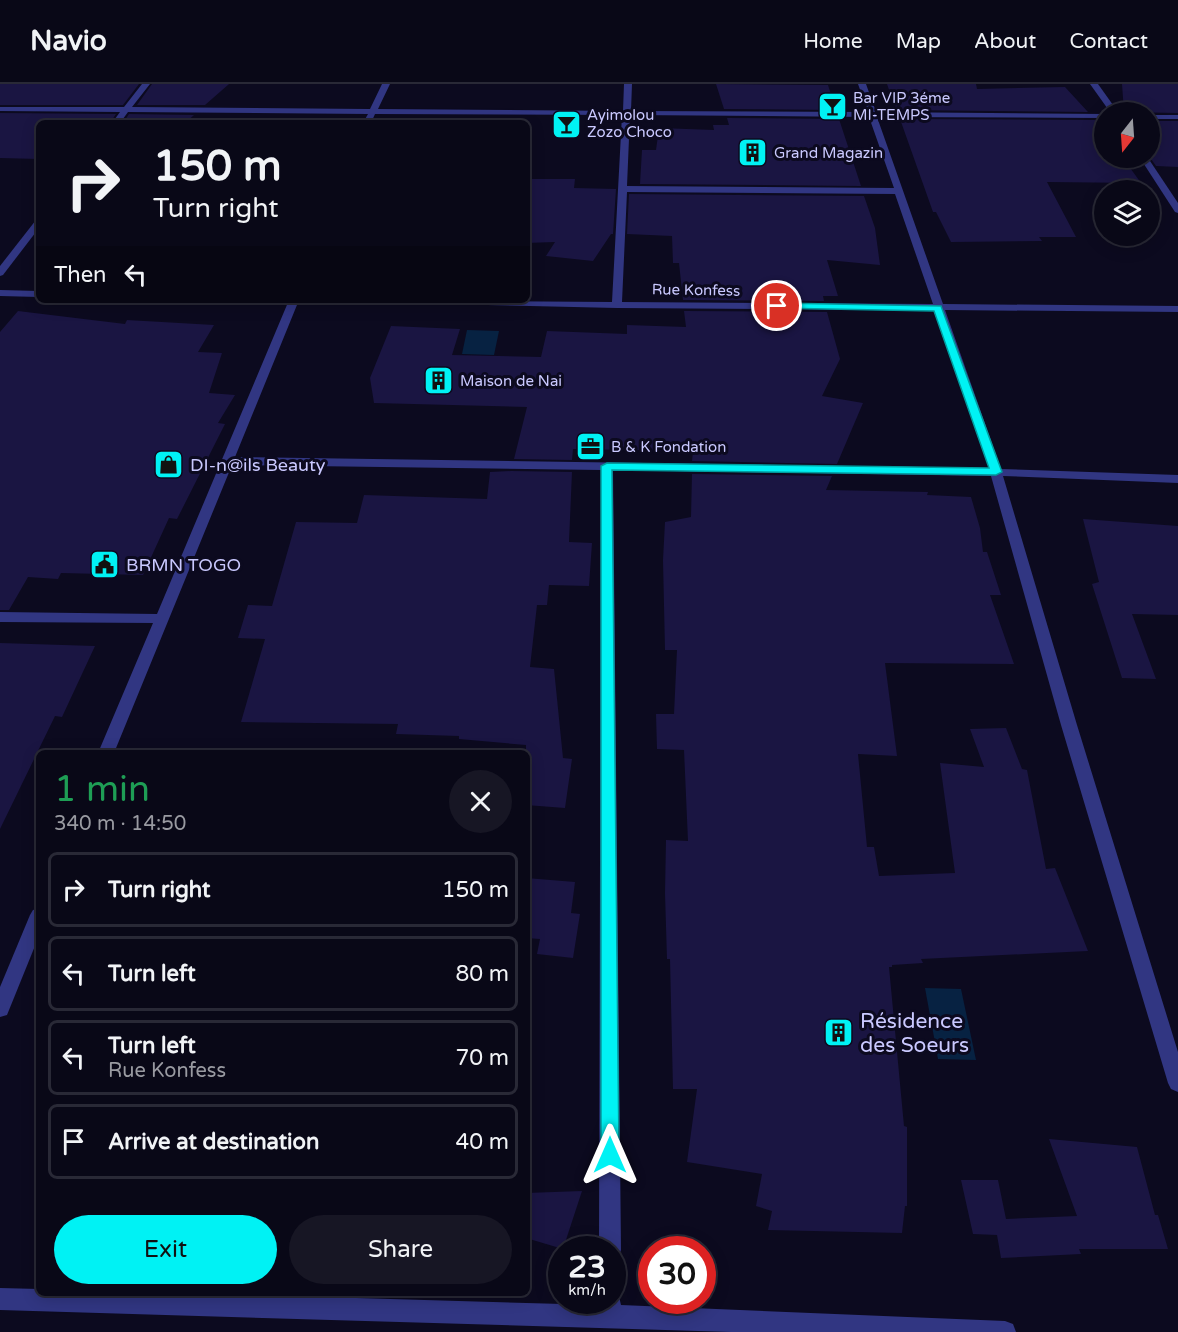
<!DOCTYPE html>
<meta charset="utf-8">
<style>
body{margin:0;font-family:"Varela Round",sans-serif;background:#171624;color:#f1f3f6;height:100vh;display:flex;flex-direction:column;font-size:22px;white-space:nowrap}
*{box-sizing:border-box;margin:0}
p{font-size:20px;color:#999aa1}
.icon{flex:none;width:33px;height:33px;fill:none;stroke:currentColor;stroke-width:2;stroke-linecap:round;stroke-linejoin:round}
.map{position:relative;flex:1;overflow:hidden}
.panel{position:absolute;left:36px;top:666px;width:494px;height:546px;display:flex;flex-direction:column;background:#090817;border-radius:9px;box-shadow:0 3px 15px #0003,0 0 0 2px #292936}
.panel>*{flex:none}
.top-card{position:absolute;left:36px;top:36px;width:494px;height:183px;border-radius:9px;box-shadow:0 3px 15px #0003,0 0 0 2px #292936;background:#090817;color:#f1f3f6;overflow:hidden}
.needle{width:39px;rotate:197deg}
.controls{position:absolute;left:1094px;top:18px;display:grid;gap:12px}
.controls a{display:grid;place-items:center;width:66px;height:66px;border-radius:50%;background:#090817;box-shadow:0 3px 15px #0003,0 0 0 2px #292936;font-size:30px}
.speed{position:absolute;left:548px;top:1152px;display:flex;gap:12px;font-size:30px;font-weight:700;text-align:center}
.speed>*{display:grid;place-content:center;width:78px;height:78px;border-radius:50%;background:#090817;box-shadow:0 3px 15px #0003,0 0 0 2px #292936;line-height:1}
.speed small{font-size:15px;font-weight:400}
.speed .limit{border:9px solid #d22;background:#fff;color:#111}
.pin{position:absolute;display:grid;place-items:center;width:51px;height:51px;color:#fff;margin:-26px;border:3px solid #fff;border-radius:50%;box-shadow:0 2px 6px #0007}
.me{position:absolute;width:66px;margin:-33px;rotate:0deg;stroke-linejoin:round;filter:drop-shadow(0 0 4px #0008)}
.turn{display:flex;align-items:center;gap:21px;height:126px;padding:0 18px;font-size:27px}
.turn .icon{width:78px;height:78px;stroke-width:2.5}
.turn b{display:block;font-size:42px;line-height:51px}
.then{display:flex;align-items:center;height:57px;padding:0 18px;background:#0003;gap:12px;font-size:22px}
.round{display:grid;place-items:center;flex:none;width:63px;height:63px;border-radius:32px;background:#171624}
.headline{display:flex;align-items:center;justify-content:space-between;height:102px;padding:0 18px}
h1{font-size:36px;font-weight:600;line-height:45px;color:#1e9e55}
.cta{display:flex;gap:12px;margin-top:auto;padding:12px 18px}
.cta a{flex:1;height:69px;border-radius:36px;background:#00f2f4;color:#111;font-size:24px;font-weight:600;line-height:69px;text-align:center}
.cta a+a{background:#171624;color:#f1f3f6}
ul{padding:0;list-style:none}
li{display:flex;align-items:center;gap:18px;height:75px;margin:0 12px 9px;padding:0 6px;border:3px solid #292936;border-radius:9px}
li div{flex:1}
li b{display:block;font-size:22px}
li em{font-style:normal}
header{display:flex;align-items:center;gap:36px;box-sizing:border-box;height:84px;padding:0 30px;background:#090817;border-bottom:2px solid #292936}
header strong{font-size:28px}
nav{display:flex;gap:33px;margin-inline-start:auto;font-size:21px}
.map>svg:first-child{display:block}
.water{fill:#072242}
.building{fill:#1a1542}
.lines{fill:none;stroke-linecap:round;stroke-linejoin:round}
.minor{fill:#313682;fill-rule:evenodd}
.route{fill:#00f2f4;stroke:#009d9f;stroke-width:1.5}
.labels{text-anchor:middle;stroke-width:6;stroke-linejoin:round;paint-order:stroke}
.far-poi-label{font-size:15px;fill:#cac9ff;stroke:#0c0a1f;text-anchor:start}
.far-street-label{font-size:15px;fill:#cac9ff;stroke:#0c0a1f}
.poi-label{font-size:18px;fill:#cac9ff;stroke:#0c0a1f;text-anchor:start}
.near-poi-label{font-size:21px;fill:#cac9ff;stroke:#0c0a1f;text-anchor:start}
</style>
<header>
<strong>Navio</strong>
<nav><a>Home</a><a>Map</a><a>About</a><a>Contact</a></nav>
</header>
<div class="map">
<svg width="1178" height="1248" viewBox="0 0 1178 1248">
<rect width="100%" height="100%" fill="#0c0a1f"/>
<g class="water">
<path d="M467,246L499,247L494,271L462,270Z"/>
<path d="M925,904L961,905L976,976L938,975Z"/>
</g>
<g class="building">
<path d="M0,0H139L123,21H0Z"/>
<path d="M152,0H229L205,21H137Z"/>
<path d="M716,0L828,1L836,26L724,25Z"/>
<path d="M887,0H976L977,5L1065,3L1088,28L896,26Z"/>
<path d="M1122,0H1178V29L1124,28Z"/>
<path d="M0,29L116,30L110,39H39V75L0,74Z"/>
<path d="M129,30L194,31L185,39H123Z"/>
<path d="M727,34L839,35L861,102L640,100L642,66H656L659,44L714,46L713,41H729Z"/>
<path d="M900,35L1095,36L1104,46V74H1138L1142,81H1128L1141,99L1047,98L1076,153H1039L1042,157L951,158L936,128H933Z"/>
<path d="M1149,37H1178V83L1156,82L1149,72Z"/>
<path d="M526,95H575L574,104L616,105L613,150H611L593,177L546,172L555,158L526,159Z"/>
<path d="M629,110L864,112L875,144L880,181L827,176L838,212H823L824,217L683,216L679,179H673L672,152L627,150Z"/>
<path d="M18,227L125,240L127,236L214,241L198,268L222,269L209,309L235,311L218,339L225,340L177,435L169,434L143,491L61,489L58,495L28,493L9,526H0V248Z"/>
<path d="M684,227L827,228L840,275L822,312L863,319L837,380L692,377L693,367L573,365L572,376L514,375L527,323L374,319L370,294L391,242L460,245L452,271L541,273L547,247L627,250V241L686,243Z"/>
<path d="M511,387L572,388L569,458L592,459L589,502L549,501L547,521H537L530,583L554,585L563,674L572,675L565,724L526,721V661L459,655V652L396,650L398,640L241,638L265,555L238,554L248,521L272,522L296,438L357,439L364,411L487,415L490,388Z"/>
<path d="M692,390L832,392L826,406L928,408L927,411L971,413L980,444L983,468H987L1001,511H990L1014,580L885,579L897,672L858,670L867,763H874L879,792L955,789L940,679L984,683L970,645L1006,644L1022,685L1027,686L1046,785L1055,784L1088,867L921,875L923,879L892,881V883H889L904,1042L907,1043V1122H905L902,1149L768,1146L772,1127L756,1122L762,1090L687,1078L697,1005H673L670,875H667L665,809L666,756L688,757L684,666L657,665L656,630H674L677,566H665L663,476L665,438L691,433Z"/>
<path d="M1083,435L1178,442V531L1132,530L1156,595L1122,594L1092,500L1099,498Z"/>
<path d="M0,559L95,562L62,633L55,632L0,745Z"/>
<path d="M526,794L575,798L571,829L580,830L573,874L537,870L540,855L526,854Z"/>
<path d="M1049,1055L1137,1063L1155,1131H1158L1168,1165H1079L1081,1170L1001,1174L997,1151L973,1150L961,1096H998L1006,1135L1077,1132Z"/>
<path d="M582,1107L563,1165L526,1154V1109Z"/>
</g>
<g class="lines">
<g class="minor">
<path d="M142,0H150L132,23L370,25L382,0H390L378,25L623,27L624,0H632L631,27L868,28L858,0H866L876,28L1104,30V34L877,33L943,220L1178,222V228L945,226L1001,385L1178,391V399L1003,392L1077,641L1178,968V1008L1171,1005L1168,999L1061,641L991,392L613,386L621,1166L618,1174L612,1176V1166H599L601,386L232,381L114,669H98L153,539L0,538V528L157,530L289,216H299L235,373L989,384L935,226L617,224L353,218L352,216L612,218L622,31L375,30L371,39H363L368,30L128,28L120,39H112L120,28L0,27V23H124ZM630,31L869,33L894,104L627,102ZM627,108L895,110L933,220L622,218Z"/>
<path d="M1090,0H1098L1118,28H1110Z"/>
<rect x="1149" y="31" width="29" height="4"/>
<path d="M1140,74H1148L1178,119V129L1175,128Z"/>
<path d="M39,135V144L3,191L0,192V182L36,136Z"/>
<path d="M0,206L39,207V213L0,212Z"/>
<path d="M39,824V852L7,931L0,933V903L30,831L33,826Z"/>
<path d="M0,1204L39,1205V1209H180L599,1221V1216H612V1206L618,1208L621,1221L1005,1237L1013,1240L1016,1248H731L0,1226Z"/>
</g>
</g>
<path class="route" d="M777,219L941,222L1002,388L996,391L612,386L619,1071L616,1077L610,1079L603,1077L601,1071V382L607,379L989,384L934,227L774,224V220Z"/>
<defs>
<symbol id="bar-square" viewBox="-11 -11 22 22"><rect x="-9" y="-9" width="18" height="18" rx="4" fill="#00f2f4" stroke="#0c0a1f"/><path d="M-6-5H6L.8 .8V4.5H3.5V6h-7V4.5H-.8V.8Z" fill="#111"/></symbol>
<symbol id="building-square" viewBox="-11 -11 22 22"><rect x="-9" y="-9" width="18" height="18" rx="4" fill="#00f2f4" stroke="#0c0a1f"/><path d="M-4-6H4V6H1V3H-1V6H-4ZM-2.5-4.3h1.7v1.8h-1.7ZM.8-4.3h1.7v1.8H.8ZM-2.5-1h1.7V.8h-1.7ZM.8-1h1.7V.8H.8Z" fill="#111"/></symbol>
<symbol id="office-square" viewBox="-11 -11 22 22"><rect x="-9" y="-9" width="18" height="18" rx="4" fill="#00f2f4" stroke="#0c0a1f"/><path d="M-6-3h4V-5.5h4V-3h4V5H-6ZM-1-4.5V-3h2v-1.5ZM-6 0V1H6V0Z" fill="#111"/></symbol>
<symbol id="shop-square" viewBox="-11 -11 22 22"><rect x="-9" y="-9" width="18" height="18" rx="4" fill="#00f2f4" stroke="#0c0a1f"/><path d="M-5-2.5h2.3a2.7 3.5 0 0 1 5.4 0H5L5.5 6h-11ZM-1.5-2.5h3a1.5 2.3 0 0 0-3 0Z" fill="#111"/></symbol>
<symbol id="civic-square" viewBox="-11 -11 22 22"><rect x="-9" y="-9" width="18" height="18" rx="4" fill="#00f2f4" stroke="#0c0a1f"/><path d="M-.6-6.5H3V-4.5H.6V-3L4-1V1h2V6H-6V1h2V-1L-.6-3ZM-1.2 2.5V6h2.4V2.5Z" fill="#111"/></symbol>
</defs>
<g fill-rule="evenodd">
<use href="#bar-square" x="816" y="6" width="33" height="33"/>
<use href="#bar-square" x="550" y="24" width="33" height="33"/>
<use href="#building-square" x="736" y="52" width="33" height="33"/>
<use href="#building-square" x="422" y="280" width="33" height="33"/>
<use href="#office-square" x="574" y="346" width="33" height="33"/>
<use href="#shop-square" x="152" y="364" width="33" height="33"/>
<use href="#civic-square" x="88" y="464" width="33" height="33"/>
<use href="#building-square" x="822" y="932" width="33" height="33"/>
</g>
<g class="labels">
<g class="far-poi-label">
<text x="853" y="19">Bar VIP 3éme<tspan x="853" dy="17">MI-TEMPS</tspan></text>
<text x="587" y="36">Ayimolou<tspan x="587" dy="17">Zozo Choco</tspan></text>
<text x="774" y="74">Grand Magazin</text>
<text x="460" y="302">Maison de Nai</text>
<text x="611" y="368">B &amp; K Fondation</text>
</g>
<g class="far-street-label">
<text transform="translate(696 206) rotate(1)" y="5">Rue Konfess</text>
</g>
<g class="poi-label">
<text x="190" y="387">DI-n@ils Beauty</text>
<text x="126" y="487">BRMN TOGO</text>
</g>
<g class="near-poi-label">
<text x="860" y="944">Résidence<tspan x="860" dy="24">des Soeurs</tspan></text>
</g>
</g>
</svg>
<div class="controls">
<a><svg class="needle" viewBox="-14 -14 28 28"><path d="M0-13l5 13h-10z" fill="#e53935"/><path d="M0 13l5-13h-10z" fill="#999aa1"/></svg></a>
<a><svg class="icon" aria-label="layers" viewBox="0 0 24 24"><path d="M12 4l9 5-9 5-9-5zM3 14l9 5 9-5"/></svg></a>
</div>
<div class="speed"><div>23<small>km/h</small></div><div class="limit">30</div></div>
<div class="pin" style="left:777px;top:222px;background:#d93025"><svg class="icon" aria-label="arrive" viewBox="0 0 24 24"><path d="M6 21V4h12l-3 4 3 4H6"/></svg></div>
<svg class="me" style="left:610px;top:1071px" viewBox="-20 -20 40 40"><path d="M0-17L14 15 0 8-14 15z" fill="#00f2f4" stroke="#fff" stroke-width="4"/></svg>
<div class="top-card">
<div class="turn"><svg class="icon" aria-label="right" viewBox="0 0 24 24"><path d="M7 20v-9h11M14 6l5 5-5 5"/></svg><div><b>150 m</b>Turn right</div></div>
<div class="then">Then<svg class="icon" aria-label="left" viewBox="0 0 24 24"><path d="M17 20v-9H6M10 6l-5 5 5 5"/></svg></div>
</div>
<section class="panel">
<div class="headline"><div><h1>1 min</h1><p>340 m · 14:50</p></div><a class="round"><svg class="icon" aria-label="close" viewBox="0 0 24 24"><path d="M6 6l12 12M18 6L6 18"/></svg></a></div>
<ul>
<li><svg class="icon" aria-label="right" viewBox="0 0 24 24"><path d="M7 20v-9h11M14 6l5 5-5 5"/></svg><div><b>Turn right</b></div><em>150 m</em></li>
<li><svg class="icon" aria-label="left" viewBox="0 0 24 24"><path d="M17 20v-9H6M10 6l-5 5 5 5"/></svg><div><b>Turn left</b></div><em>80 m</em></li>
<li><svg class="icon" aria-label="left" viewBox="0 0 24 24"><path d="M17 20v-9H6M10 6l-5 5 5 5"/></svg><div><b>Turn left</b><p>Rue Konfess</p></div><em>70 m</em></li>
<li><svg class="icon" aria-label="arrive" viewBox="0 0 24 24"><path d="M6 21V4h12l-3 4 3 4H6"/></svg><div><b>Arrive at destination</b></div><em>40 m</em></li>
</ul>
<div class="cta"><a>Exit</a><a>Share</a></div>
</section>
</div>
